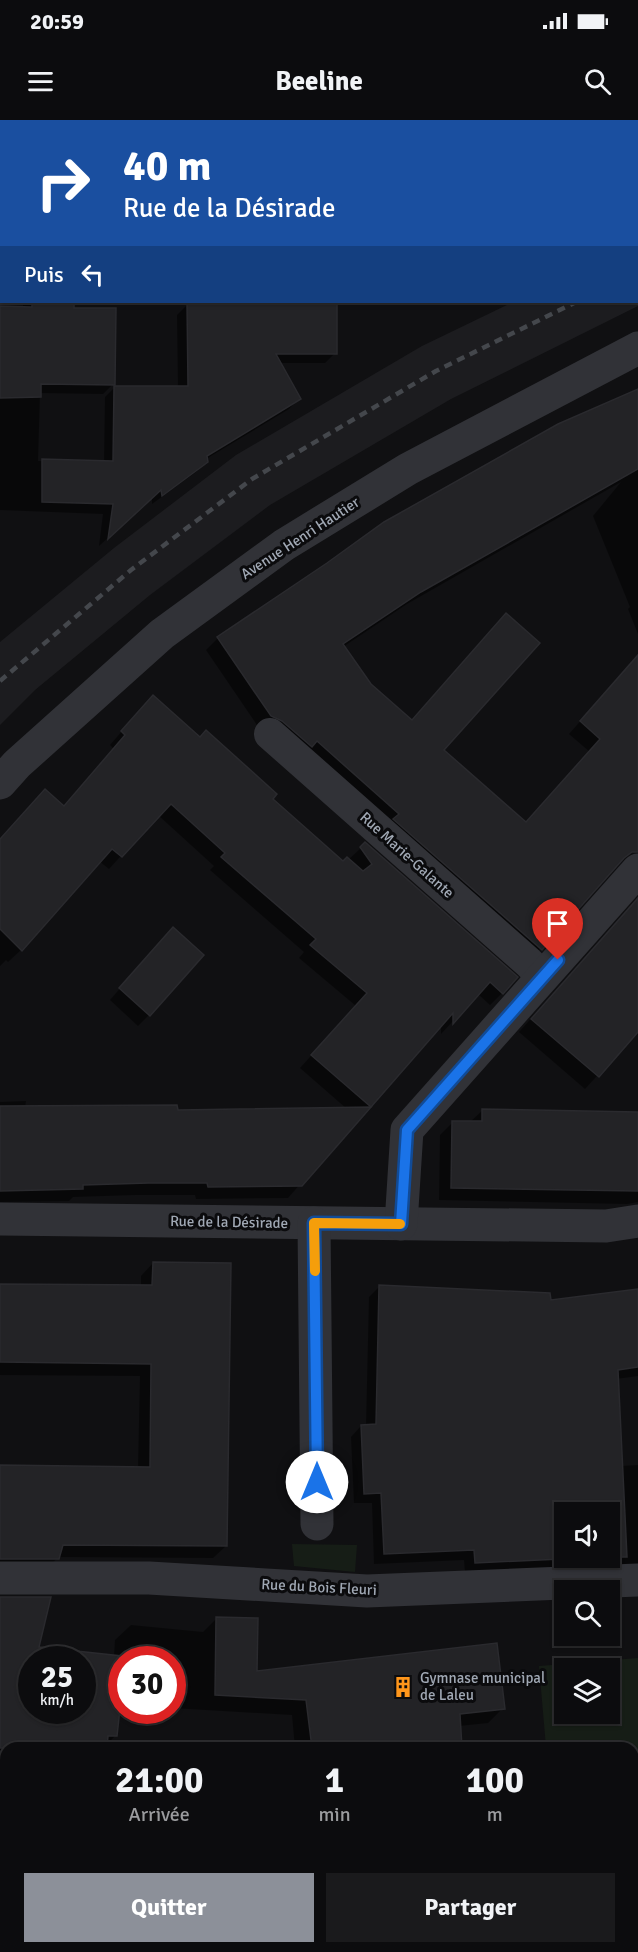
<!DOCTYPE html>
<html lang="fr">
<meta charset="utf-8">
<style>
body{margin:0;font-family:Signika,sans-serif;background:#1a1a1c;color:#f1f3f6;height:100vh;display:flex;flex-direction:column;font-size:22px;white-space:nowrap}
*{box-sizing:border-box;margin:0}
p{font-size:20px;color:#9a9b9e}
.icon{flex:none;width:33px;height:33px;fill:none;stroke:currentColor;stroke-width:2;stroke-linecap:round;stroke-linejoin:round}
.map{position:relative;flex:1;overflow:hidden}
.side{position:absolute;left:0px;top:1622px;width:639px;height:212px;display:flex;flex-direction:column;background:#0c0c0e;border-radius:18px 18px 0 0;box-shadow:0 2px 4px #0004,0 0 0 2px #2c2c2e}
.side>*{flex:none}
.banner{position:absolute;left:0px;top:0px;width:639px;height:183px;box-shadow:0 2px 4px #0004,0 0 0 2px #2c2c2e;background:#1a4fa0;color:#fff;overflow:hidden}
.buttons{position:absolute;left:554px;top:1382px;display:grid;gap:12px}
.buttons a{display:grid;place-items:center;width:66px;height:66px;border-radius:0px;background:#0c0c0e;box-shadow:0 2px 4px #0004,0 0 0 2px #2c2c2e;font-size:30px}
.speed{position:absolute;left:18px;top:1526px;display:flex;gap:12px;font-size:30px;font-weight:700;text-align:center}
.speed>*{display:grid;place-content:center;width:78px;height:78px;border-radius:50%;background:#0c0c0e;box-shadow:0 2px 4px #0004,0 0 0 2px #2c2c2e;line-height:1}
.speed small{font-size:15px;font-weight:400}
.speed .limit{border:9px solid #d22;background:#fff;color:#111}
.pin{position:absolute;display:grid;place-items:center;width:51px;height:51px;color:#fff;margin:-62px -26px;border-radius:50% 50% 50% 0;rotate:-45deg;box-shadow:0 0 6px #0007}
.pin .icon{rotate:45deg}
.me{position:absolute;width:66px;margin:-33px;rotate:0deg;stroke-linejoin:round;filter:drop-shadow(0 0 4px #0008)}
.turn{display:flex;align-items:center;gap:21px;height:126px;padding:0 24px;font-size:27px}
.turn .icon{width:78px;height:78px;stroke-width:2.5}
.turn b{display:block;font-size:42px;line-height:51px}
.then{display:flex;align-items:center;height:57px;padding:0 24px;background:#0003;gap:12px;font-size:22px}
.eta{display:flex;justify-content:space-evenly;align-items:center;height:102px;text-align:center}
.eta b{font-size:36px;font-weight:800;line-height:42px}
.button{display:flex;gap:12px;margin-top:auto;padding:12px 24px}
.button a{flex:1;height:69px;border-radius:0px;background:#8c9099;color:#fff;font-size:24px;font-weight:800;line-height:69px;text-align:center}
.button a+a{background:#1a1a1c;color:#f1f3f6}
.status{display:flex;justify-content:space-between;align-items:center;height:42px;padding:0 30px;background:#0c0c0e;direction:ltr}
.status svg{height:16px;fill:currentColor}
header{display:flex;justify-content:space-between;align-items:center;height:78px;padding:0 24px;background:#0c0c0e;font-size:27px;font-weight:800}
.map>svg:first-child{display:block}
.built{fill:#1c1c1f}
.green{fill:#161d16;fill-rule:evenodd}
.shadow{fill:#0007;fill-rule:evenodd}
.building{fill:#232326;stroke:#2a2a2e;stroke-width:1.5;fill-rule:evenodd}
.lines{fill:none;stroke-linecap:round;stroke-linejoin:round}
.pedestrian{stroke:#313237;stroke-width:32}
.minor{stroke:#313237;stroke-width:33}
.tertiary{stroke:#313237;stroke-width:33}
.rail{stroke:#44474c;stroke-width:4.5;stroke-dasharray:8 6;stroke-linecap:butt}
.route-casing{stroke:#114b97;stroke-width:15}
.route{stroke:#1a73e8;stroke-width:10}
.slow{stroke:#f59e0b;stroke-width:10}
.labels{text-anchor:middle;stroke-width:6;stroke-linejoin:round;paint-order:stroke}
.street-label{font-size:15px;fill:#a0a8b4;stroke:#0b0b0d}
.poi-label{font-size:15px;fill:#a0a8b4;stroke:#0b0b0d;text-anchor:start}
</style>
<div class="status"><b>20:59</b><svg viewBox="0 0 49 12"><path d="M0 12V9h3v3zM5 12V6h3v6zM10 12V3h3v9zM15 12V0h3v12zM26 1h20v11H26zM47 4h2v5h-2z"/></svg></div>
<header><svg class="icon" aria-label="menu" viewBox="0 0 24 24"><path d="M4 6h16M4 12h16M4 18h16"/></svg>Beeline<svg class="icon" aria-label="search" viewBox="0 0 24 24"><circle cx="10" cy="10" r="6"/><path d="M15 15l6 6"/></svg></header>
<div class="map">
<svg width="638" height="1832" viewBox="0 0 638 1832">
<rect width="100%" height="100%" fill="#101012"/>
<path class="built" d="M638,121V186L451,279L270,385L150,475L35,570L0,605V522L114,428L236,335L422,226L513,182H638Z"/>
<g class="green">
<path d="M292,1424L357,1425L355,1452L294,1446Z"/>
<path d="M638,1538V1832H417V1827H633V1628L546,1627L539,1546ZM564,1548H609V1593H564Z"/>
</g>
<g class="shadow">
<path d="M0,0H118V2H2V120H0Z"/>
<path d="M174,0H253L248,2H174Z"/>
<path d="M522,0H629L625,2H521Z"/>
<path d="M23,182H72V189L113,264L103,274L40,273L38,341L104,343L105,277L115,267H178L177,195L187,185L335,233L325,243H279L299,278L289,289L206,339V341L196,352L152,384V378L99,426L103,394L0,390V187L23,188Z"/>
<path d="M638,271V514L628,489L630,487L593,396L621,362L407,484L343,527L369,565L411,601L494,507L442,630L526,704L590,632L569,614L638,536V694L630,732L613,747L529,841L259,608L206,530L218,518Z"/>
<path d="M141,589L271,679L343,743L348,740L361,728L502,873L490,885L478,874L441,914V904L288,1078L196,1079L195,1075H135L73,1077L69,1081L0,1082V982L26,981L25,987L177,991L347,989L300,948L356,886L299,838L304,832L210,750L214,746L158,695L109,749L99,741L21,830L8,842L6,840L0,846V721L63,687L114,629L110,625Z"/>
<path d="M638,779V911L585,969L519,912Z"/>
<path d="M162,820L149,895L138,906L110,880Z"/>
<path d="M483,990L638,994V1082L627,1084L439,1080L440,1015L453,1002H470Z"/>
<path d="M153,1143L226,1426L213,1438L58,1437L45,1451H0V1346L138,1348L140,1256L0,1255V1165L141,1166V1156Z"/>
<path d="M380,1166L550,1182L638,1170V1256L616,1259L621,1346L638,1345V1446L465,1453L464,1440L374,1444L372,1383H354L351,1317L361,1306H366L369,1177ZM564,1392H609V1437H564Z"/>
<path d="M0,1478L37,1528L114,1536L115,1520L131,1505L203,1512L217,1498L256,1553L503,1588L488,1603L459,1606L461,1628H295L292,1595L172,1588V1539H122V1583L119,1582L115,1616L106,1625L6,1628V1681L1,1709L6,1710V1827H68L67,1830L80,1832H0ZM32,1539H82V1590H32Z"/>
<path d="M147,1827H167L183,1830V1832H142Z"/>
</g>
<g class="building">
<path d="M32,182H74V188H116L115,265L41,264V277L0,278V186L32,187Z"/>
<path d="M258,182H337V234H276L301,279L207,336L208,342L162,376L161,370L108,419L113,384L42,382V339L113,341L114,266H188L187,183Z"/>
<path d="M638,269V349L421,472L343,524L371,564L412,600L506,493L540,523L444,630L526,702L600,619L580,601L638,535V732H632L624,738L542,830L393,699L399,694L317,621L312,627L282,601L271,596L217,517L327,443L384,402L558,304Z"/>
<path d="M153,575L200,617L206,610L277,674L273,679L343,741L347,737L363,751L372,744L360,727L365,722L518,857L503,874L490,862L453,904V893L371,987L311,935L367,873L310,825L316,819L221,737L225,733L171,684L122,737L112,729L22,831L0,809V719L45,669L64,686L125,615L121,611Z"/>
<path d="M638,778V912L599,957L531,899Z"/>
<path d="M173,807L204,835L150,896L119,868Z"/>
<path d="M177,985L178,990L371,987L302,1066L208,1067L207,1063H149L83,1065V1069L0,1071V986Z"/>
<path d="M482,989L638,992V1071L451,1068L452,1001H482Z"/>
<path d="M153,1142L231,1143L227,1426L63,1425L59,1439H0V1345L150,1347L151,1244L0,1242V1164L152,1165Z"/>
<path d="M379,1165L550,1173L551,1180L638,1169V1247L618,1250L627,1437H609V1392H564V1437H604L475,1443L474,1430L384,1434L381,1373L364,1374L361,1305L376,1304Z"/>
<path d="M0,1477H51L39,1527L122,1536V1570L117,1616H108L107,1628H0ZM32,1539H82V1590H32Z"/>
<path d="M216,1497L258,1498L257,1551L497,1523L505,1589L460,1594L462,1628H312L306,1580L215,1575Z"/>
</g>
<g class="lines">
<path class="pedestrian" d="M270,614L528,842L543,857"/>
<g class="minor">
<path d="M0,131L2,132"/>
<path d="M0,1099L606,1106L638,1101"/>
<path d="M314,1103L317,1404"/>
<path d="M401,1104L407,1010L638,750"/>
<path d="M0,1458H149L367,1471L638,1460"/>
</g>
<path class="tertiary" d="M0,663L17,644L162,514L284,425L408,349L638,228"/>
<g class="rail">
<path d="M638,152V151"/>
<path d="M0,561L131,450L252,359L436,251L576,182"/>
</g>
</g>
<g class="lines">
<defs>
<path id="route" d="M317,1362L314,1103L401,1104L407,1010L558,840"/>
</defs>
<use href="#route" class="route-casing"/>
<use href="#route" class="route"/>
<path class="slow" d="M315,1151L314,1103L400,1104"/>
</g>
<defs>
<symbol id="building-bare" viewBox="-9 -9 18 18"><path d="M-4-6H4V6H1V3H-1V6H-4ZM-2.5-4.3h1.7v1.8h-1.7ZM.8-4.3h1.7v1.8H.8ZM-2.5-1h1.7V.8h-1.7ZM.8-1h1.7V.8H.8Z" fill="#ff961b" stroke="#0b0b0d" stroke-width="2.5" paint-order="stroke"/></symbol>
</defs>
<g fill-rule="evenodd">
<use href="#building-bare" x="388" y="1552" width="30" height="30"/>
</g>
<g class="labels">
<g class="street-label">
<text transform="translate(300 418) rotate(-33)" y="5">Avenue Henri Hautier</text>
<text transform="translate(407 735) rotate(42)" y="5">Rue Marie-Galante</text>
<text transform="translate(229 1102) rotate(1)" y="5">Rue de la Désirade</text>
<text transform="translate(319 1467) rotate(3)" y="5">Rue du Bois Fleuri</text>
</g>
<g class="poi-label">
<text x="420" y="1563">Gymnase municipal<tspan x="420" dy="17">de Laleu</tspan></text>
</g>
</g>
</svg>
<div class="buttons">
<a><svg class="icon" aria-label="sound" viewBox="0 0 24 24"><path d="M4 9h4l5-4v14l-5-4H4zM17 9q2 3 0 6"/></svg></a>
<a><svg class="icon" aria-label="search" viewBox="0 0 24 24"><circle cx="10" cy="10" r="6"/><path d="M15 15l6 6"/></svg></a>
<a><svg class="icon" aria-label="layers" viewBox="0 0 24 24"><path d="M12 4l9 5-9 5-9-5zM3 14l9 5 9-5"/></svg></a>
</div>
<div class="speed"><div>25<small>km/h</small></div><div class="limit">30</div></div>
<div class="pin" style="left:558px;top:840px;background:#d93025"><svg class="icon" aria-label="arrive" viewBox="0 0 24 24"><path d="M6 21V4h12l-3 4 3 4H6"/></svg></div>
<svg class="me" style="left:317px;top:1362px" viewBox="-20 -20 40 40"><circle r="19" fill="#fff"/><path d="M0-13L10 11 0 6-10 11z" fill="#1a73e8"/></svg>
<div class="banner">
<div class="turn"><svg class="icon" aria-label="right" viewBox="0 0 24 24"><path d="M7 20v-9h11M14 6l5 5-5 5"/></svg><div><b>40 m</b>Rue de la Désirade</div></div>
<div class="then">Puis<svg class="icon" aria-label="left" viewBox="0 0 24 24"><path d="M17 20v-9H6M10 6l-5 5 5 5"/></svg></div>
</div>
<section class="side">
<div class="eta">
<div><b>21:00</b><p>Arrivée</p></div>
<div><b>1</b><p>min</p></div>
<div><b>100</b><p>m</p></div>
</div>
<div class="button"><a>Quitter</a><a>Partager</a></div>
</section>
</div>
